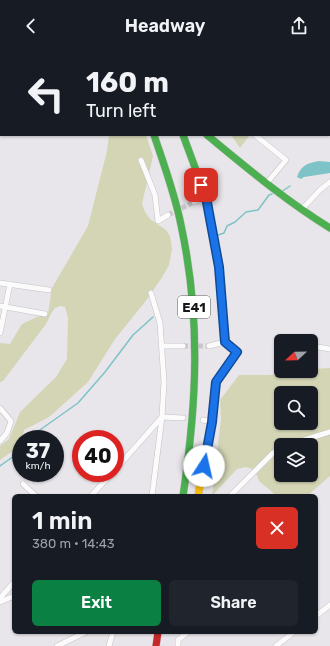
<!DOCTYPE html>
<meta charset="utf-8">
<style>
body{margin:0;font-family:Rubik,sans-serif;background:#20242c;color:#f1f3f6;height:100vh;display:flex;flex-direction:column;font-size:15px;white-space:nowrap}
*{box-sizing:border-box;margin:0}
p{font-size:13px;color:#9ea1a6}
.icon{flex:none;width:22px;height:22px;fill:none;stroke:currentColor;stroke-width:2;stroke-linecap:round;stroke-linejoin:round}
.map{position:relative;flex:1;overflow:hidden}
.side{position:absolute;left:12px;top:442px;width:306px;height:140px;display:flex;flex-direction:column;background:#171b24;border-radius:6px;box-shadow:0 1px 3px #0004}
.side>*{flex:none}
.guide{position:absolute;left:0px;top:0px;width:330px;height:84px;box-shadow:0 1px 3px #0004;background:#171b24;color:#f1f3f6;overflow:hidden}
.needle{width:26px;rotate:248deg}
.buttons{position:absolute;left:274px;top:282px;display:grid;gap:8px}
.buttons a{display:grid;place-items:center;width:44px;height:44px;border-radius:6px;background:#171b24;box-shadow:0 1px 3px #0004;font-size:20px}
.speed{position:absolute;left:12px;top:378px;display:flex;gap:8px;font-size:20px;font-weight:700;text-align:center}
.speed>*{display:grid;place-content:center;width:52px;height:52px;border-radius:50%;background:#171b24;box-shadow:0 1px 3px #0004;line-height:1}
.speed small{font-size:10px;font-weight:400}
.speed .limit{border:6px solid #d22;background:#fff;color:#111}
.pin{position:absolute;display:grid;place-items:center;width:34px;height:34px;color:#fff;margin:-17px;border-radius:8px;box-shadow:0 2px 6px #0006}
.me{position:absolute;width:44px;margin:-22px;rotate:10deg;stroke-linejoin:round;filter:drop-shadow(0 0 3px #0008)}
.turn{display:flex;align-items:center;gap:14px;height:84px;padding:0 20px;font-size:18px}
.turn .icon{width:52px;height:52px;stroke-width:2.5}
.turn b{display:block;font-size:28px;line-height:34px}
.round{display:grid;place-items:center;flex:none;width:42px;height:42px;border-radius:6px;background:#20242c}
.head{display:flex;align-items:center;justify-content:space-between;height:68px;padding:0 20px}
h1{font-size:24px;font-weight:600;line-height:30px}
.primary-button{display:flex;gap:8px;margin-top:auto;padding:8px 20px}
.primary-button a{flex:1;height:46px;border-radius:6px;background:#0b8043;color:#fff;font-size:16px;font-weight:600;line-height:46px;text-align:center}
.primary-button a+a{background:#20242c;color:#f1f3f6}
header{display:flex;justify-content:space-between;align-items:center;height:52px;padding:0 20px;background:#171b24;font-size:18px;font-weight:600}
.map>svg:first-child{display:block}
.green{fill:#d3d5b5;fill-rule:evenodd}
.water{fill:#7dc3c8}
.lines{fill:none;stroke-linecap:round;stroke-linejoin:round}
.stream{stroke:#7dc3c8;stroke-width:1.5}
.street-tunnel{stroke:#c9c7cb;stroke-width:5;stroke-dasharray:5 2.5;stroke-linecap:butt}
.street-casing{stroke:#c3c1c4;stroke-width:6}
.fast-casing{stroke:#c3c1c4;stroke-width:8}
.slow-casing{stroke:#c3c1c4;stroke-width:8}
.jam-casing{stroke:#c3c1c4;stroke-width:8}
.street{stroke:#fcfbfc;stroke-width:5}
.fast{stroke:#4caf50;stroke-width:7}
.slow{stroke:#ffc107;stroke-width:7}
.jam{stroke:#c62828;stroke-width:7}
.route-casing{stroke:#114b97;stroke-width:10}
.route{stroke:#1a73e8;stroke-width:7}
.labels{text-anchor:middle;stroke-width:3.5;stroke-linejoin:round;paint-order:stroke}
.shield{fill:#fff;stroke:#5d5d5e;stroke-width:1}
.shield-label{font-size:13px;font-weight:bold;fill:#181719}
</style>
<header><svg class="icon" aria-label="back" viewBox="0 0 24 24"><path d="M15 5l-7 7 7 7"/></svg>Headway<svg class="icon" aria-label="share" viewBox="0 0 24 24"><path d="M12 15V3M7 8l5-5 5 5M5 13v7h14v-7"/></svg></header>
<div class="map">
<svg width="330" height="594" viewBox="0 0 330 594">
<rect width="100%" height="100%" fill="#e8e6ea"/>
<g class="green">
<path d="M109,83H146L153,104L142,152L145,160L150,167L166,178L170,184L172,197L169,213L161,227L145,250L115,287L88,330L49,365L24,378L22,387H21V393L0,408V394L9,387L20,360L56,325L67,307L68,265L65,255L60,254L55,256L52,260L46,272L3,329L0,330V291L10,292L22,272L37,265L48,262L52,236L88,174L107,99Z"/>
<path d="M231,83H248L249,84L240,96Z"/>
<path d="M330,316V424L307,444H277L259,429L255,418L246,415L237,417L212,444L221,367L220,348L239,323H282L311,319L313,317ZM281,341H311V371H281ZM281,393H311V423H281Z"/>
</g>
<path class="water" d="M319,109L330,110V121L304,125L301,127L297,125C301,113 308,111 319,109Z"/>
<g class="lines">
<g class="stream">
<path d="M281,140L290,134"/>
<path d="M218,183L224,181L227,174L235,170L246,160L258,158L269,143L272,142"/>
<path d="M31,387L37,380L78,351L105,320L133,283L153,265"/>
<path d="M0,414L14,404L21,397"/>
</g>
<g class="street-tunnel">
<path d="M168,163L194,150"/>
<path d="M183,294H209"/>
</g>
<defs>
<g id="street">
<path d="M187,0L188,1"/>
<path d="M221,0V1"/>
<path d="M254,0V1"/>
<path d="M287,0L288,1"/>
<path d="M255,83L286,108L266,132"/>
<path d="M141,108L155,143L158,169L168,163"/>
<path d="M194,150L206,145"/>
<path d="M301,158L321,137L330,130"/>
<path d="M0,231L49,238"/>
<path d="M151,241L160,271L164,330L162,365L152,444"/>
<path d="M0,254L45,262"/>
<path d="M0,281L10,232"/>
<path d="M162,294H183"/>
<path d="M209,294L225,290"/>
<path d="M311,295L312,294L330,297"/>
<path d="M293,324L295,319"/>
<path d="M0,356L11,369L7,381L0,389"/>
<path d="M203,368L212,370"/>
<path d="M288,393L330,380"/>
<path d="M115,418L162,365L183,366"/>
<path d="M23,432L36,444"/>
<path d="M91,444L112,421"/>
<path d="M230,444L273,401L281,396"/>
<path d="M0,546L14,530"/>
<path d="M0,550L14,544"/>
<path d="M316,564L330,553"/>
<path d="M57,594L86,580"/>
<path d="M109,594L113,580"/>
<path d="M178,594V588L188,580"/>
<path d="M276,594L294,580"/>
</g>
<g id="fast">
<path d="M154,83C164,113 175,142 181,173C201,266 197,350 183,444"/>
<path d="M183,83L206,145L219,215L225,290L235,298"/>
<path d="M207,83C247,116 286,149 330,176"/>
</g>
<g id="slow">
<path d="M103,0L105,1"/>
<path d="M198,444L212,370L216,330L237,300L235,298"/>
</g>
<g id="jam">
<path d="M116,0V1"/>
<path d="M156,594L158,580"/>
</g>
</defs>
<use href="#street" class="street-casing"/>
<use href="#fast" class="fast-casing"/>
<use href="#slow" class="slow-casing"/>
<use href="#jam" class="jam-casing"/>
<use href="#street" class="street"/>
<use href="#fast" class="fast"/>
<use href="#slow" class="slow"/>
<use href="#jam" class="jam"/>
</g>
<g class="lines">
<defs>
<path id="route" d="M201,133L206,145L219,215L225,290L237,300L216,330L212,370L204,414"/>
</defs>
<use href="#route" class="route-casing"/>
<use href="#route" class="route"/>
</g>
<g class="labels">
<rect class="shield" x="178" y="244" width="32" height="22" rx="3"/>
<g class="shield-label">
<text x="194" y="260">E41</text>
</g>
</g>
</svg>
<div class="buttons">
<a><svg class="needle" viewBox="-14 -14 28 28"><path d="M0-13l5 13h-10z" fill="#e53935"/><path d="M0 13l5-13h-10z" fill="#9ea1a6"/></svg></a>
<a><svg class="icon" aria-label="search" viewBox="0 0 24 24"><circle cx="10" cy="10" r="6"/><path d="M15 15l6 6"/></svg></a>
<a><svg class="icon" aria-label="layers" viewBox="0 0 24 24"><path d="M12 4l9 5-9 5-9-5zM3 14l9 5 9-5"/></svg></a>
</div>
<div class="speed"><div>37<small>km/h</small></div><div class="limit">40</div></div>
<div class="pin" style="left:201px;top:133px;background:#d93025"><svg class="icon" aria-label="arrive" viewBox="0 0 24 24"><path d="M6 21V4h12l-3 4 3 4H6"/></svg></div>
<svg class="me" style="left:204px;top:414px" viewBox="-20 -20 40 40"><circle r="19" fill="#fff"/><path d="M0-13L10 11 0 6-10 11z" fill="#1a73e8"/></svg>
<div class="guide">
<div class="turn"><svg class="icon" aria-label="left" viewBox="0 0 24 24"><path d="M17 20v-9H6M10 6l-5 5 5 5"/></svg><div><b>160 m</b>Turn left</div></div>
</div>
<section class="side">
<div class="head"><div><h1>1 min</h1><p>380 m · 14:43</p></div><a class="round" style="background:#d93025;color:#fff"><svg class="icon" aria-label="close" viewBox="0 0 24 24"><path d="M6 6l12 12M18 6L6 18"/></svg></a></div>
<div class="primary-button"><a>Exit</a><a>Share</a></div>
</section>
</div>
